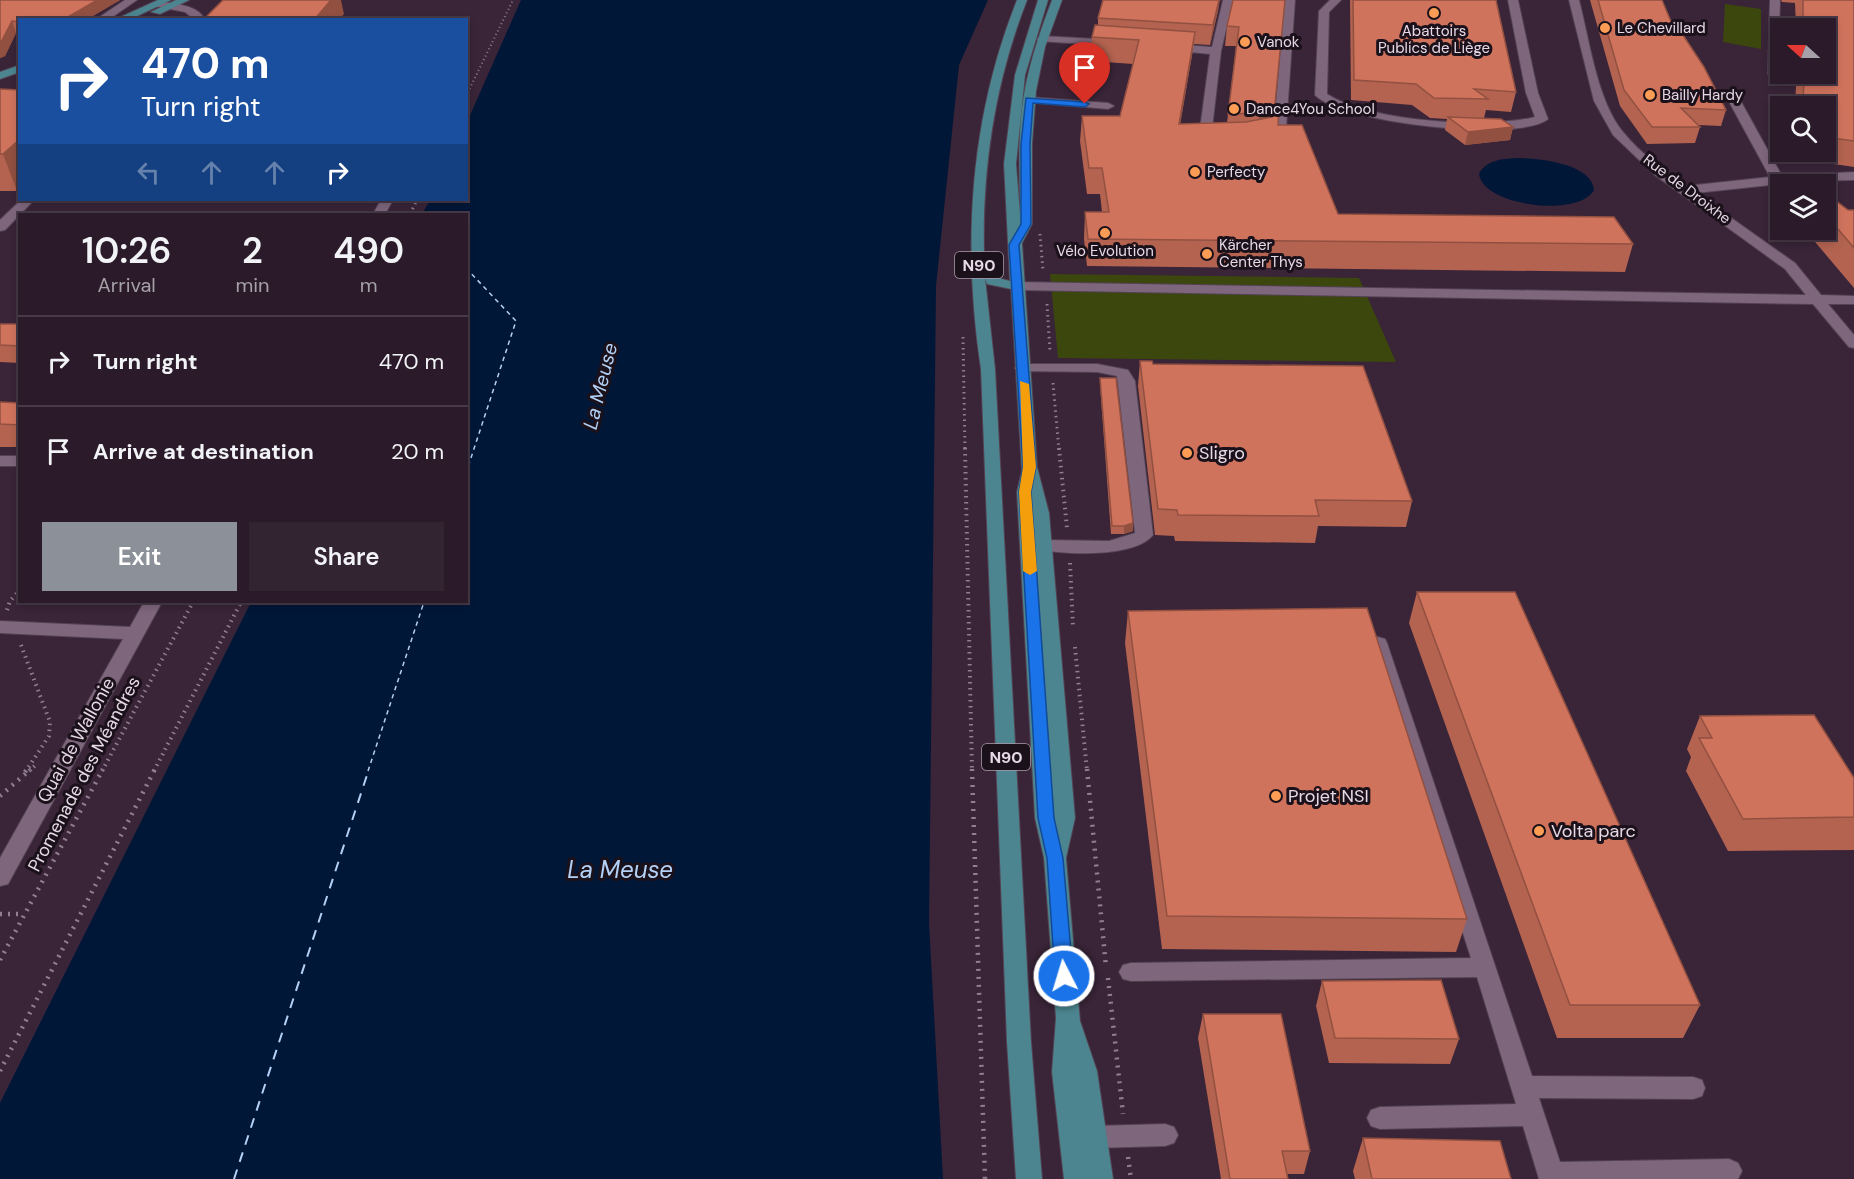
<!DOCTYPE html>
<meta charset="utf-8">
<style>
body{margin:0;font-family:"DM Sans",sans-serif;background:#332432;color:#f1f3f6;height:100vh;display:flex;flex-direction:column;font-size:22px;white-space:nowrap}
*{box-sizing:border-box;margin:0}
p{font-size:20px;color:#a6a1a8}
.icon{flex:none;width:33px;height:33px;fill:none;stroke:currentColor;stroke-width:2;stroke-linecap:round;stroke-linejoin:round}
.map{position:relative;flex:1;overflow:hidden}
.side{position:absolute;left:18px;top:213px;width:450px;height:390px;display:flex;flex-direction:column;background:#2b1b2a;border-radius:0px;box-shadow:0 3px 9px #0003,0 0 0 2px #473947}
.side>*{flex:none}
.banner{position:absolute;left:18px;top:18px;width:450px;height:183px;border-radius:0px;box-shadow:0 3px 9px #0003,0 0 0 2px #473947;background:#1a4fa0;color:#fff;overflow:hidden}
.needle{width:39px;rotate:291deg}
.controls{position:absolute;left:1770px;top:18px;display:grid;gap:12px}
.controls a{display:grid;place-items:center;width:66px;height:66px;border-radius:0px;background:#2b1b2a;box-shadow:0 3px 9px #0003,0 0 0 2px #473947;font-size:30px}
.pin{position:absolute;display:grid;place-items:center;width:51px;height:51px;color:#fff;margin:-62px -26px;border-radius:50% 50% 50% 0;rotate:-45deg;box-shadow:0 0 6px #0007}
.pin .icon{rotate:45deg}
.me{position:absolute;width:66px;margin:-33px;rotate:355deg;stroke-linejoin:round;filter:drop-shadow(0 0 4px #0008)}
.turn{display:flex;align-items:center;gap:21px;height:126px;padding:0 24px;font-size:27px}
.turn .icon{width:78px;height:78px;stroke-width:2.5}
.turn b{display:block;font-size:42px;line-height:51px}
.lanes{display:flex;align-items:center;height:57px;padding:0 24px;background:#0003;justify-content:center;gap:30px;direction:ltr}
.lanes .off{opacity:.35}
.eta{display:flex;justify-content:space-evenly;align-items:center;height:102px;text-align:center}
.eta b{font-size:36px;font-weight:600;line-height:42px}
.button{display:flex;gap:12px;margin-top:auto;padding:12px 24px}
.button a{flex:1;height:69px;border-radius:0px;background:#8c9099;color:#fff;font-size:24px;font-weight:600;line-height:69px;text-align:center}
.button a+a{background:#332432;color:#f1f3f6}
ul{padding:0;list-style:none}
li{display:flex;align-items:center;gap:18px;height:90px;padding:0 24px;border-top:2px solid #473947}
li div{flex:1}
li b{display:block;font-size:22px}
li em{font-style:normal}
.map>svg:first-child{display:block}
.green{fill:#3c470e}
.water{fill:#001738}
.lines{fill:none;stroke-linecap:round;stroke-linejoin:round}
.ferry-far1{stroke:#b3d1f6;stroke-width:1.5;stroke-dasharray:4.5 4;stroke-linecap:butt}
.ferry{stroke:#b3d1f6;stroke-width:2;stroke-dasharray:10 8;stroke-linecap:butt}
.minor-casing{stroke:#534252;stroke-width:2}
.major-casing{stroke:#534252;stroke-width:2}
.path-far3{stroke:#907f8f;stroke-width:2;stroke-dasharray:1 3;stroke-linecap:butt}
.path-far2{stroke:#907f8f;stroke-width:3;stroke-dasharray:1.5 4;stroke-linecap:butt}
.path-far1{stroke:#907f8f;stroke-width:4;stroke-dasharray:1.5 4.5;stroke-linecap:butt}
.path{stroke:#907f8f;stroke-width:4.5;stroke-dasharray:2 6;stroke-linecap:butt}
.minor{fill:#7e667d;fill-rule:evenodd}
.major{fill:#4c8590;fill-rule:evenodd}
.wall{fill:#b36350}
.shaded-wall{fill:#925041}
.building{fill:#d0735d;stroke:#925041;stroke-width:1.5}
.route{fill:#1a73e8;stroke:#114b97;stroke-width:1.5}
.slow{fill:#f59e0b}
.poi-dot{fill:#fd9d55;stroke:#1b111a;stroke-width:2}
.labels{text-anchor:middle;stroke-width:6;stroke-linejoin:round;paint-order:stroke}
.far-poi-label{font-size:15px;fill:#e6d8e5;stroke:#1b111a;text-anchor:start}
.far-street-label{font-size:15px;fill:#e6d8e5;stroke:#1b111a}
.shield{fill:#1b111a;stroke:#a99ca8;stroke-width:1.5}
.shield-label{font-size:16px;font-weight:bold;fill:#e6d8e5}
.poi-label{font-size:18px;fill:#e6d8e5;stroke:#1b111a;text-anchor:start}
.street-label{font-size:18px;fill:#e6d8e5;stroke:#1b111a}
.water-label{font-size:20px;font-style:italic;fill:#b3d1f6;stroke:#1b111a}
.near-water-label{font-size:24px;font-style:italic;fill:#b3d1f6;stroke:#1b111a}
</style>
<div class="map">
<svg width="1854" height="1179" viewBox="0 0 1854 1179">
<rect width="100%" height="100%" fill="#392438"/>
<g class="green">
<path d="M1725,4L1761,9V49L1723,42Z"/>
<path d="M1050,274L1359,278L1396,362L1058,358Z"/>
</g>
<g class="water">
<path d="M521,0H988L959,65L936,286L929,923L943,1179H0V1103L251,602H466V214H422L430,200H466L467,122Z"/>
<path d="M1516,158C1537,158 1592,163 1594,190C1579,218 1483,206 1479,174C1486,160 1502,159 1516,158Z"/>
</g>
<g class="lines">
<g class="ferry-far1">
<path d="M466,268L516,321L466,473"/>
<path d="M368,771L424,602"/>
</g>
<path class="ferry" d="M234,1179L369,769"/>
<defs>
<g id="minor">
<path d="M125,0H137L108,20H95Z"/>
<path d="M1223,0H1233L1221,51L1212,129L1213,133L1222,141L1216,145L1203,137L1200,129L1210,54L1170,50L1165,47L1170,44L1212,47Z"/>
<path d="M1285,0H1295L1286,129L1270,135L1268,140L1264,142L1258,138L1261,131L1274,127Z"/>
<path d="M1330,0H1341L1329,12L1327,94C1370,122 1485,129 1535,117L1526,93L1508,0H1518L1538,93L1548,119C1520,143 1341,123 1315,95L1319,11Z"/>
<path d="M1569,0H1579C1589,38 1597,101 1623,132C1640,153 1664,171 1686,186L1770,177L1727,98L1733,95L1739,98L1782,176L1854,172V180L1809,181L1696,193L1795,263L1821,295L1854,296V304H1828L1854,335V348L1849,347L1813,304L1017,290L1010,286L1017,282L1806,295L1785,269L1656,176L1613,135L1594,101Z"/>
<path d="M1770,0H1780L1778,72L1814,82V86L1783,82L1768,74Z"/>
<path d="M158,1C173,4 198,4 205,20H195L185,12L154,6L153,4Z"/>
<path d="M1042,36L1115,40L1120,43L1115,46L1038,41L1037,39Z"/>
<path d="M1029,97L1108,103L1114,106L1108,109L1025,102V98Z"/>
<path d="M21,200H34L5,230L0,231V220Z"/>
<path d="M381,200H393L385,214H373Z"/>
<path d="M1022,364H1097L1128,370L1135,381L1153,535C1135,558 1063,555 1038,549L1035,545L1038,541L1044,540L1109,541L1135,533L1117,376L1097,372L1017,371L1015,368Z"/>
<rect x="0" y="456" width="20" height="10"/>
<path d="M144,602H162L8,884L0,886V858L123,639L0,633V621L130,627Z"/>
<path d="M1378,637L1385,639L1387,643L1532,1076L1693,1077L1702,1080L1705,1088L1702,1096L1693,1099L1539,1098L1560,1162L1729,1159L1738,1163L1742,1171L1738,1179H1539L1523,1126L1380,1129L1371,1126L1367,1118L1371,1110L1380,1107L1516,1104L1477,977L1131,981L1123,979L1119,972L1123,965L1131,963L1471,958L1369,643L1371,639Z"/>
<path d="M1165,1124L1174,1127L1178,1135L1174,1143L1165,1146L1094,1148L1085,1145L1081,1137L1085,1129L1094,1126Z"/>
</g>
<g id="major">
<path d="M158,0H171L129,20H114Z"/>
<path d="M176,0H189L160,14L151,12Z"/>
<path d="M1017,0H1027C995,82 982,167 984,255H993L998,278L1010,281L1004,164L1015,75L1038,0H1048L1025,75L1016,164L1020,214C1020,173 1017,130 1025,89C1031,58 1041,29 1052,0H1062L1045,47L1036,91L1032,144V224L1022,243L1037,467L1049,513L1075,818L1066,858L1080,1021L1097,1071L1113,1179H1064L1052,1072L1056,1018L1044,858L1035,818L1017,492L1022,471L1011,289L987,284L985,278L995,369L1031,1042L1042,1179H1016L1007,1042L981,369C962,243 970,118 1017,0Z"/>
<path d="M20,65V72L0,79V72Z"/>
</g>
</defs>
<use href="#minor" class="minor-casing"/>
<use href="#major" class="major-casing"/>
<path class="path-far3" d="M466,96L513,0"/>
<g class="path-far2">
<path d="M410,214L417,200"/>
<path d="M1040,234L1043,271"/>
<path d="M1047,304L1050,352"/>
<path d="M963,337L965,450"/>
<path d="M1053,383L1059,450"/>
</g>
<g class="path-far1">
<path d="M965,448L972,771"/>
<path d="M1059,448L1067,528"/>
<path d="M1070,563L1073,627"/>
<path d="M7,610L10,601L20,590"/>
<path d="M21,645L50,722L49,736L26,771"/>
<path d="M1075,647L1087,771"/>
<path d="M29,771L38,763"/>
<path d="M102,771L193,602"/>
<path d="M154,771L241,602"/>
</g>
<g class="path">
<path d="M972,769L985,1179"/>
<path d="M1087,769L1106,967"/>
<path d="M25,772L27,769"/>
<path d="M0,796L31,769"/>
<path d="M0,914H24"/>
<path d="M0,960L103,769"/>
<path d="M1108,978L1123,1114"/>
<path d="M0,1071L155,769"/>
<path d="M1128,1157L1131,1179"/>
</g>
<use href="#minor" class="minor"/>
<use href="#major" class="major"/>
</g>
<g class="wall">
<path d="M0,0H120L86,20H20V33H16L5,56L0,58Z"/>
<path d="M1103,0H1221L1219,1L1218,11L1210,45L1194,44L1180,124L1227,123L1236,46H1225L1227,26L1233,0L1275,104L1273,116L1278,125L1338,214L1633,244L1625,272L1087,266L1084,239L1085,212H1102L1100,194H1087L1080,141L1082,116H1120L1133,64L1090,61L1092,37L1098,25V18Z"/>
<path d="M1350,0H1496L1516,92L1511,112L1486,110L1484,118L1513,127L1510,140L1465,145L1445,130L1447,119L1430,118L1412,105L1351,100Z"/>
<path d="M1590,0H1662L1675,31L1726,110L1721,126L1698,125L1700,127L1695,143L1647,144L1620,106Z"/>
<path d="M1781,0H1854V167L1794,158V152H1826V106H1795L1796,86L1800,76L1796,75V74H1826V28H1796L1795,3L1782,2Z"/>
<path d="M0,89L17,191H0Z"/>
<path d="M1826,193L1848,210H1854V288L1805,230H1826Z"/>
<path d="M0,324H20V363L0,362Z"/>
<path d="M1140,361L1153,364L1412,501L1406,527L1318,526L1315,543L1175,541L1174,536L1155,535L1138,386Z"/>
<path d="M1100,378L1133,531L1124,534H1111L1100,385Z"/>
<path d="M0,402L20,403V447H0Z"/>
<path d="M1417,592L1700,1005L1683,1038H1557L1409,623Z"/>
<path d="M1128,611L1467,919L1456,952L1162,949L1125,643Z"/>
<path d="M1700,716L1854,778V850L1728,851L1686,771L1691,757L1687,749Z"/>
<path d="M1322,981L1459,1039L1450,1064L1329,1063L1316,1006Z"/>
<path d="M1203,1014L1310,1151L1304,1174H1287L1288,1179H1221L1198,1038Z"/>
<path d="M1363,1138L1511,1179H1355L1353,1171Z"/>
</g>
<g class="shaded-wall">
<path d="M97,0H120L86,20H63Z"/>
<path d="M326,0H341L344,14L339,20H314Z"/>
<path d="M1219,0H1220L1218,11L1210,45L1213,25Z"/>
<path d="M12,21L16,33L5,56L0,58V44Z"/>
<path d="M1195,32L1192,55L1176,150L1179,124Z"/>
<path d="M1275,104L1272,125L1257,134L1260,113L1263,108Z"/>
<path d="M1513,127L1510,140L1465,145L1468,132Z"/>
<path d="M20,139V189L17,191L3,154Z"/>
<path d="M1133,523V531L1124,534V526Z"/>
</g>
<g class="building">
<path d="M0,0H97L63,20H20V22L12,21L0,44Z"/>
<path d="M223,0H331L314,20H203Z"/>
<path d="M1103,0H1219L1213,25L1098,18Z"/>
<path d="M1233,0H1285L1275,104L1263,108L1260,113L1228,114L1239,27L1227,26Z"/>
<path d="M1353,0H1496L1516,92L1474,89L1488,99L1434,98L1416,84L1354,80Z"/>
<path d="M1598,0H1662L1675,31L1681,32L1704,67L1726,110L1681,108L1700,127H1652L1624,90Z"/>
<path d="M1803,0H1854V141L1826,137V106H1803L1804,74H1826V28H1803Z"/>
<path d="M1095,25L1195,32L1179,124L1246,122L1272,117L1279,110L1278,125H1302L1338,214L1614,217L1633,244L1088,239L1085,212H1109L1102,168H1089L1082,116H1120L1139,40L1092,37Z"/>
<path d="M0,89L20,90V139L3,154H0Z"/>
<path d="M1448,117L1501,119L1513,127L1468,132Z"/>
<path d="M1802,176L1813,184H1799L1797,182Z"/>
<path d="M1826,193L1848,210H1854V248L1826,215Z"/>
<path d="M0,324H20V346L0,345Z"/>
<path d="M1140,361H1152L1153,364L1363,366L1412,501L1315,500L1319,516L1178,515L1177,510L1158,509Z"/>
<path d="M1100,378H1116L1133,523L1124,526H1112Z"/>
<path d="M0,402L20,403V425L0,424Z"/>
<path d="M1417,592H1515L1700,1005H1570Z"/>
<path d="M1367,608L1467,919L1167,916L1128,611Z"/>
<path d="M1814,715L1854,778V817L1743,819L1699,738H1712L1700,716Z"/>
<path d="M1441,980L1459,1039L1335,1038L1322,981Z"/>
<path d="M1203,1014H1281L1310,1151H1282L1288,1179H1230Z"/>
<path d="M1363,1138L1500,1141L1511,1179H1372Z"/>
</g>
<path class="route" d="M1026,98L1085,102L1089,104L1085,107L1033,103L1030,144L1031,224L1019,245L1036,467L1031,492L1054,818L1063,858L1073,976L1070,981L1064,984L1058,981L1055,976L1047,858L1038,818L1019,492L1023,467L1009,245L1021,224V144Z"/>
<path class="slow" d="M1020,381L1029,384L1036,467L1031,492L1037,571L1030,575L1023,571L1019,492L1023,467Z"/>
<g class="poi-dot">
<circle cx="1434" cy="13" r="6"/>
<circle cx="1605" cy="28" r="6"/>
<circle cx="1245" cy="42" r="6"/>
<circle cx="1650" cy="95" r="6"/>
<circle cx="1234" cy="109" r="6"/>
<circle cx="1195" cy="172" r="6"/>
<circle cx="1105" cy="233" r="6"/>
<circle cx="1207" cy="254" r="6"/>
<circle cx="1187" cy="453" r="6"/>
<circle cx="1276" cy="796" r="6"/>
<circle cx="1539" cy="831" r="6"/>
</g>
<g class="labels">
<g class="far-poi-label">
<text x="1617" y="33">Le Chevillard</text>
<text x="1434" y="36" text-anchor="middle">Abattoirs<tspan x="1434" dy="17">Publics de Liège</tspan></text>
<text x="1257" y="47">Vanok</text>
<text x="1662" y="100">Bailly Hardy</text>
<text x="1246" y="114">Dance4You School</text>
<text x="1207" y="177">Perfecty</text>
<text x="1219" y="250">Kärcher<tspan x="1219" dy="17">Center Thys</tspan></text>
<text x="1105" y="256" text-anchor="middle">Vélo Evolution</text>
</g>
<g class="far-street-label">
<text transform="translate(1687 189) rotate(37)" y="5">Rue de Droixhe</text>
</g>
<g class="shield">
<rect x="955" y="252" width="48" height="26" rx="4.5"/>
<rect x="982" y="744" width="48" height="26" rx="4.5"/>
</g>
<g class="shield-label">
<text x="979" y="271">N90</text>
<text x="1006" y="763">N90</text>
</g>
<g class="poi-label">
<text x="1199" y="459">Sligro</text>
<text x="1288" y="802">Projet NSI</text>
<text x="1551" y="837">Volta parc</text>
</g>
<g class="street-label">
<text transform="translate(76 740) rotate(-61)" y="6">Quai de Wallonie</text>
<text transform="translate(84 774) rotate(-62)" y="6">Promenade des Méandres</text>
</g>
<g class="water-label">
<text transform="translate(600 386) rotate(-76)" y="7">La Meuse</text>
</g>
<g class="near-water-label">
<text x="620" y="878">La Meuse</text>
</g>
</g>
</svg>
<div class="controls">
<a><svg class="needle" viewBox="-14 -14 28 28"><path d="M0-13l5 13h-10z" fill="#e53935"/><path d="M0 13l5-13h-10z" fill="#a6a1a8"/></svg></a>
<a><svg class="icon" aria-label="search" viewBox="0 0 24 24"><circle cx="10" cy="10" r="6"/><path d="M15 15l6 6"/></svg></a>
<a><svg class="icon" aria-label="layers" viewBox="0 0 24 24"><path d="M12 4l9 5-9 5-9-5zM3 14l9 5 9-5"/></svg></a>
</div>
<div class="pin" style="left:1085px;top:104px;background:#d93025"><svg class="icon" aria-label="arrive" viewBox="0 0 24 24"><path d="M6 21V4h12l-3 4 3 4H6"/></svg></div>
<svg class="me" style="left:1064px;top:976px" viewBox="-20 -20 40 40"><circle r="17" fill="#1a73e8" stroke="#fff" stroke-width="3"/><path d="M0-11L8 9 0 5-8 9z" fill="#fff"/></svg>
<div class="banner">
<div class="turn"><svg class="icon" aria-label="right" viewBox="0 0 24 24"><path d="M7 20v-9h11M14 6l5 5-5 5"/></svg><div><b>470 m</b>Turn right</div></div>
<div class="lanes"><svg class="icon off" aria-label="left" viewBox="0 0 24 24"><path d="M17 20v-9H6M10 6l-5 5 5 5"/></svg><svg class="icon off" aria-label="ahead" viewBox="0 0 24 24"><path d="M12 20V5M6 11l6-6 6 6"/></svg><svg class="icon off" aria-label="ahead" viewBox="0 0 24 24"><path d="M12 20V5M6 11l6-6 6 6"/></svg><svg class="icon" aria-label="right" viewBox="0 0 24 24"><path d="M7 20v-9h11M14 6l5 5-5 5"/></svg></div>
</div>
<section class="side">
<div class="eta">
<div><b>10:26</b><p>Arrival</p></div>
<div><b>2</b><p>min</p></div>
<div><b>490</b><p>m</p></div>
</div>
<ul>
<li><svg class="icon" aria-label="right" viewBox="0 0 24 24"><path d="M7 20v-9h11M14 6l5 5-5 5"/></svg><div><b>Turn right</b></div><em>470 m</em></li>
<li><svg class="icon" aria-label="arrive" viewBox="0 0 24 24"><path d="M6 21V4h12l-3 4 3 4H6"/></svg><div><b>Arrive at destination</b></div><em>20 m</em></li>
</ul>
<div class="button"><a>Exit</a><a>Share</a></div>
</section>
</div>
